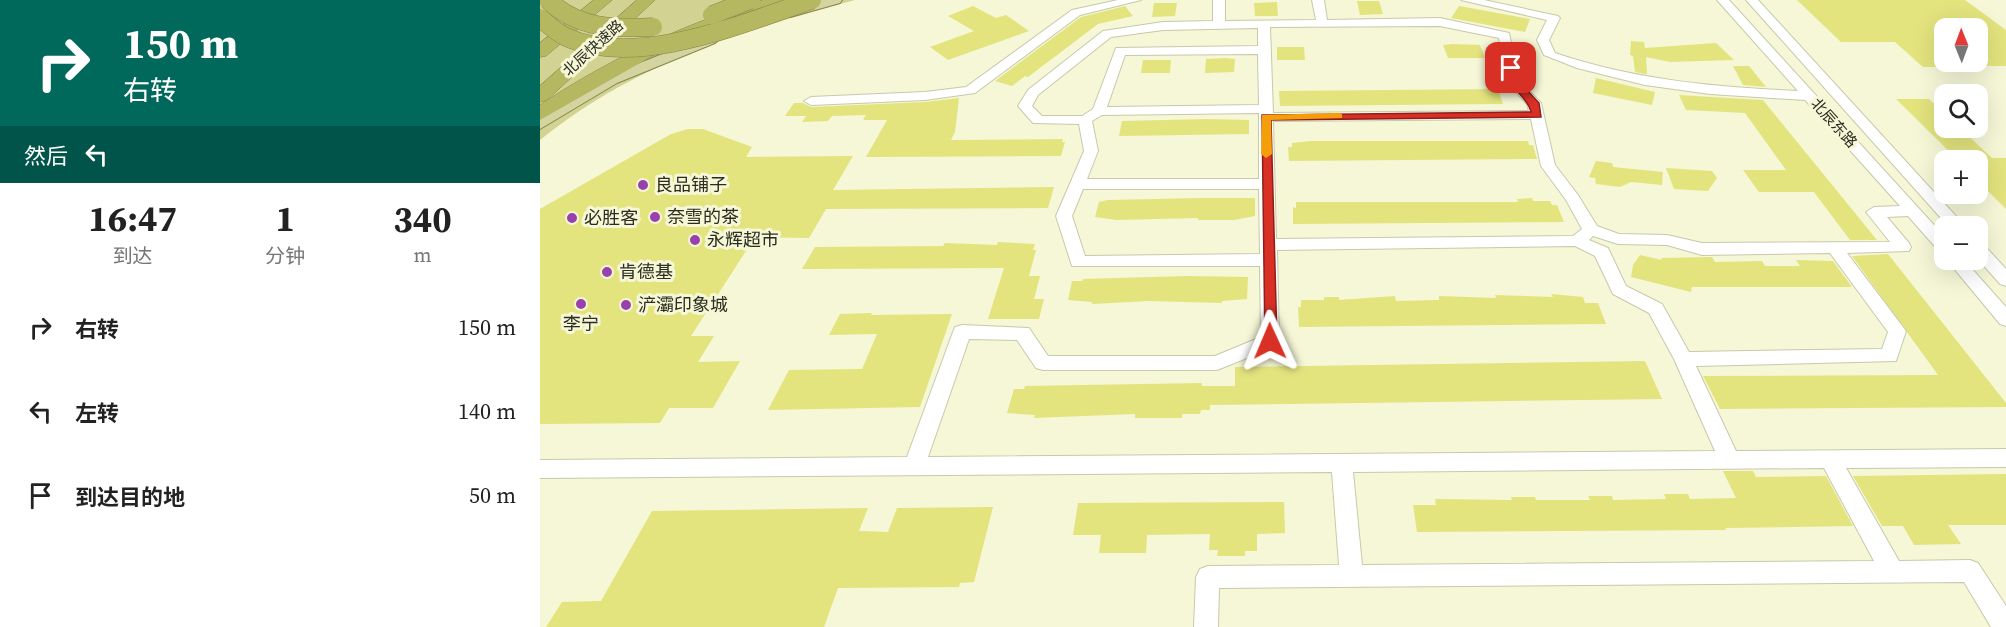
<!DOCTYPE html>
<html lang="zh">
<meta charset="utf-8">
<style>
body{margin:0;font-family:"Source Serif 4","Noto Sans SC",serif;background:#f6f6f6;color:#222;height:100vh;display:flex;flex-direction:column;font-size:22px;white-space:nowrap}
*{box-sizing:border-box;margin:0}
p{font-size:20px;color:#767676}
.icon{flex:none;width:33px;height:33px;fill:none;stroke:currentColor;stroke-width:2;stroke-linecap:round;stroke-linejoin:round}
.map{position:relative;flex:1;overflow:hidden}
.details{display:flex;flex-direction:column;background:#fff;width:540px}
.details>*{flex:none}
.hud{background:#00695c;color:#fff;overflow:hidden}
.needle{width:39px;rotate:359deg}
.buttons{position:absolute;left:1394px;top:18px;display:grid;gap:12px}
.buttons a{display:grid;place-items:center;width:54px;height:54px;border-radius:12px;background:#fff;box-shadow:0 6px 24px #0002;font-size:30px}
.pin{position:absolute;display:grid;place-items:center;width:51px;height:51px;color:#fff;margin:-26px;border-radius:12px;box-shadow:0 3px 9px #0006}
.me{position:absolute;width:66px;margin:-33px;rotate:359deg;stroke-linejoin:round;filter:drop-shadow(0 0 4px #0008)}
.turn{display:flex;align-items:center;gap:21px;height:126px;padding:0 24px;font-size:27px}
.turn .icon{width:78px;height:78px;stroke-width:2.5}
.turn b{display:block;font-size:42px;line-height:51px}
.then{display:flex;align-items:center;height:57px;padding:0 24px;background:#0003;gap:12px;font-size:22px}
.eta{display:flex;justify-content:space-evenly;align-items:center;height:102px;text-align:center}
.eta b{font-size:36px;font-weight:700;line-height:42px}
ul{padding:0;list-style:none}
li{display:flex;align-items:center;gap:18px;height:84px;padding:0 24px}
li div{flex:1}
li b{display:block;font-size:22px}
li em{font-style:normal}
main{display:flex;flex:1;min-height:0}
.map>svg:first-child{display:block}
.green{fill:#d2d392}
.building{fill:#e3e47e}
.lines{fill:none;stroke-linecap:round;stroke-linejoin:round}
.minor-casing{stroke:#c7c9aa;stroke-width:2}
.major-casing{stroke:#86864a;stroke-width:2}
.highway-casing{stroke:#86864a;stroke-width:1}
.minor{fill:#fff;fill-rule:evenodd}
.major{fill:#d3d4a0;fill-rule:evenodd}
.highway{fill:#b6b761;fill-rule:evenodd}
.highway-bridge-casing{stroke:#86864a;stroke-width:19;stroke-linecap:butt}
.highway-bridge{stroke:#b6b761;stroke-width:18}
.route{fill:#d93025;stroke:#8d1f18;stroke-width:1.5}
.slow{fill:#f59e0b}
.poi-dot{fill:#9841ad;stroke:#f5f7d7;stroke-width:2}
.labels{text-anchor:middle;stroke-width:6;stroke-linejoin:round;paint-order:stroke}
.far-street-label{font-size:15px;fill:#2c2c20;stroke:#f5f7d7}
.poi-label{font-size:18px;fill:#2c2c20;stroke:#f5f7d7;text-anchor:start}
</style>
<main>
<section class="details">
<div class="hud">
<div class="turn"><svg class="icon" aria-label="right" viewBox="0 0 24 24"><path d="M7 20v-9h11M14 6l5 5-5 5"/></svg><div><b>150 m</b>右转</div></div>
<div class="then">然后<svg class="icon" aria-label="left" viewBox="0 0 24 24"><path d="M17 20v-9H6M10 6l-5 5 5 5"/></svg></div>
</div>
<div class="eta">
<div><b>16:47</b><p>到达</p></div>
<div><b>1</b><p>分钟</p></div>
<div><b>340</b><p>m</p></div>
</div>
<ul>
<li><svg class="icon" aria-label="right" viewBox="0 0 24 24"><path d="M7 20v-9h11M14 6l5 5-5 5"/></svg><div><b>右转</b></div><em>150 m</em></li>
<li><svg class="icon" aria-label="left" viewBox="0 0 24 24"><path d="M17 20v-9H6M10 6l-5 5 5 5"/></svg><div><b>左转</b></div><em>140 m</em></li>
<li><svg class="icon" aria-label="arrive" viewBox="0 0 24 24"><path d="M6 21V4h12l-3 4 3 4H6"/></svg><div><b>到达目的地</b></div><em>50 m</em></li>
</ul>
</section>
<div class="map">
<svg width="1466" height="627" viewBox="0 0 1466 627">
<rect width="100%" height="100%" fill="#f5f7d7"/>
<path class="green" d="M0,0H315C199,32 96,63 0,140Z"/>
<g class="building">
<path d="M1257,0H1425L1466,30V66H1437V28H1404V67H1383L1355,42H1301Z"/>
<path d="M817,1H839L843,14L820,15Z"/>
<path d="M737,2L738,16H715L714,3Z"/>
<path d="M614,3H637L635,16L612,17Z"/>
<path d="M433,6L456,18L466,15L489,31L408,60L390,47L434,31L408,16Z"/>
<path d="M585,6L593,16L558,24L488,77L485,76L472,86L455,81L541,17Z"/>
<path d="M919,6L990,19L985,32L911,18Z"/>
<path d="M1091,41L1104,42L1105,48L1176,43L1194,60L1130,62L1106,57L1107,74H1105L1095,72L1093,56L1090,55Z"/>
<path d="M912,44L940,45L945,58H908L903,45Z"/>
<path d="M737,47H764L765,60H737Z"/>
<path d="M685,58L695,59L694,72L665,73L666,59Z"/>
<path d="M603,60H631L630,73H601Z"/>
<path d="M1193,66H1209L1226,87L1203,85Z"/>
<path d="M1056,78L1115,92L1112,105L1053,93Z"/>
<path d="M958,89L963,104L740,106L739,91Z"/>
<path d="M1139,95L1223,100L1337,240H1310L1274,192H1219L1203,170H1246L1205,113L1146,110Z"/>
<path d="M419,98L415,132L411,140L523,139L522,142H525L521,156L326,157L347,120H323L326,115L292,116L288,121L262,122L266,116H245L254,103H263L271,107L385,102Z"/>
<path d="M1356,99H1389L1404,113V128H1420L1452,158H1466V209L1437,180V160H1418Z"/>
<path d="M666,119L709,120V134L579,136L582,121Z"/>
<path d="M148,129H163L212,147L206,157L313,156L293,190L514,187L508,208L286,209L269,238L215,237L151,336H174L158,362L200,361L173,408H129L120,423L0,424V209L131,134Z"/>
<path d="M771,141H988L989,145H993L997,159L749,161L748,147H752V143Z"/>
<path d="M1056,161L1072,163L1073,167L1123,172L1122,185L1091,182L1080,187L1056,184L1055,178L1049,177Z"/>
<path d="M1126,168L1172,171L1177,178L1168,191L1134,189Z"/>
<path d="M662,198H715V216L694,220H658V218L577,220L555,217L559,202L568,200Z"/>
<path d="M992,198L993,201H1010L1012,205H1017L1024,222L753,224V207L756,208V202H978L977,199Z"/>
<path d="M458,242L495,244L493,250H496L489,276H500L494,299H504L499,319H448L464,268L262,269L275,247L403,246L405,243L457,245Z"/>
<path d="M1348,254L1466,403V407L1180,409L1163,376L1398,375L1312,256Z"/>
<path d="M1100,255L1122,260L1121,258L1172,257L1175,262L1222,261L1225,266H1260L1256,260L1293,261L1312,287H1152L1151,292L1091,277L1093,265Z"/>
<path d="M647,276L708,277L707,299L682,301V303L609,301L552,304V302L528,300L532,281H542L543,279Z"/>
<path d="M1011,294L1043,297L1045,303H1058L1066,324L759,327L758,307H761V300H784V297H799V300L855,296L856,301L899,300V296L956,298L955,295L1013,297Z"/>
<path d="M332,313L331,315L412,314L380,407L228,410L249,370L322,369L337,334L289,335L300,314Z"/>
<path d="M1105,361L1122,399L670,405V410H661L660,414H642V418H595V414L494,418L495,415L467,413L474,389H484L485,386L662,383V386H695V367Z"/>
<path d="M1183,471H1213L1216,477L1286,476L1313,526L1185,528L1186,530L877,532L873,505H896L895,499L972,500L971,497H995L996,500H1050L1048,496H1072L1073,500L1126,499L1124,494H1148L1150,499L1196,498Z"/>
<path d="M1466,474V525H1408L1421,544L1374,545L1363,526H1342L1313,476Z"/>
<path d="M744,502L745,533L717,534V551H705V556H677L678,550H669L670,534L607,535L606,553H559L561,535H533L538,503Z"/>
<path d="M453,507L434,582L420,583L419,587L298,588L284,627H6L22,602L61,601L112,511L328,508L319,531L348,532L357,508Z"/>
</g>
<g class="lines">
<defs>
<g id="minor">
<path d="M578,0H601L540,15L435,93L385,100L271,105L264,101L271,97L385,92L426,87L532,10Z"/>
<path d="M673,0H685V21L776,20L772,0H784L787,20L900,18L969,33L979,80L1001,103L1015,165L1038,195L1057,226L1079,234L1127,235L1162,243L1350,242L1326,212L1334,207L1360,206L1265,100L1170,94L1105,85L1037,68L1004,55L997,40L1007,20L921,0H944L1018,16L1020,18L1009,40L1015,53C1094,80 1175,87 1258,91L1177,0H1189L1404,236V251L1398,250L1368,216L1347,217L1369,243L1371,247L1369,251L1307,253L1366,331L1356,361L1156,366L1196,451L1466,449V467L1306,468L1359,561L1430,560L1438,563L1466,606V627H1451L1424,582L679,588L678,627H654L656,577L660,569L668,566L799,565L792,472L0,478V460L367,457L413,332L415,327L422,325L489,328L508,356H675L721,337L720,266H532L516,216L544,151L539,124L493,123L478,106L488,90L563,31L623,22L673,21ZM900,26L959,38L966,81L987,104L989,111L733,113L730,27ZM718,28V46L576,48L553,109L542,116H502L492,106L498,95L571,37L623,30ZM718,54L719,105L567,107L585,55ZM719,113V179H547L558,151L552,121L562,115ZM991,119L1001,166L1026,200L1042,229L1033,236L736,239L733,121ZM543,189H719L720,254L545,256L532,216ZM1053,236L1078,244L1127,245L1162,255L1290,253L1348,332L1342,349L1149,352L1122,304L1086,286L1068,248L1049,240ZM1035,246L1055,256L1073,294L1109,313L1134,359L1175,451L388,457L429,339L477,340L496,368L503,370H677L737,346L739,341L737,250ZM1284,468L1334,561L822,565L813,472Z"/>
<path d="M1206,0H1218L1425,226H1408Z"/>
<path d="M1437,242L1443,244L1466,269V286L1460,284L1437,258Z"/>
<path d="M1407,260H1424L1466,307V326L1460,324Z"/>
</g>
<g id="major">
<path d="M279,0H302L300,3L250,17L243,13L245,10Z"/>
<path d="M170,35L175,37L178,40L175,43L77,83L0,129V117L65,77Z"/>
</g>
<g id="highway">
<path d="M54,0H72L6,56L0,57V43Z"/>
<path d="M97,0H115L7,100L0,102V86Z"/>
<path d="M223,0H248L246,3L183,24L121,51L0,120V105C69,59 144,24 223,0Z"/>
</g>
</defs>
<use href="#minor" class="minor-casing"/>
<use href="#major" class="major-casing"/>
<use href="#highway" class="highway-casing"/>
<use href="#minor" class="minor"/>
<use href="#major" class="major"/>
<use href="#highway" class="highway"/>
<defs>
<g id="highway-bridge">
<path d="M8,0C38,29 74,29 113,27"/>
<path d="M172,15L210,0"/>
<path d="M0,18C8,24 17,33 26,37C97,69 203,23 272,0"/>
</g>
</defs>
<use href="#highway-bridge" class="highway-bridge-casing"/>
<use href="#highway-bridge" class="highway-bridge"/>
</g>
<path class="route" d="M967,66H974L978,80L999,103L1001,117L731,120L737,341L730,346L725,345L722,115L991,112C987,94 963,86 967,66Z"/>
<path class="slow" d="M799,113L802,114V118L731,120L732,154L726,158L721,154L722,115Z"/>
<g class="poi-dot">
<circle cx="103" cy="185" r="6"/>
<circle cx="115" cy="217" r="6"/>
<circle cx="32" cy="218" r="6"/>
<circle cx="155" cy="240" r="6"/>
<circle cx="67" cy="272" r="6"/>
<circle cx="41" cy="304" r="6"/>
<circle cx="86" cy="305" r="6"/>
</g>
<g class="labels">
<g class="far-street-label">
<text transform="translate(53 48) rotate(-42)" y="5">北辰快速路</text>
<text transform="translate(1294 123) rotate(48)" y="5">北辰东路</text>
</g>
<g class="poi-label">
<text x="115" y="191">良品铺子</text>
<text x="127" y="223">奈雪的茶</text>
<text x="44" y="224">必胜客</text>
<text x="167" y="246">永辉超市</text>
<text x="79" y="278">肯德基</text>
<text x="98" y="311">浐灞印象城</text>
<text x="41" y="330" text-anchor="middle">李宁</text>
</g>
</g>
</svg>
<div class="buttons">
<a><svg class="needle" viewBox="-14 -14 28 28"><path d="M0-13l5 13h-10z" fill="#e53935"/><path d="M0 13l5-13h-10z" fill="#767676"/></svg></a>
<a><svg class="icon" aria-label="search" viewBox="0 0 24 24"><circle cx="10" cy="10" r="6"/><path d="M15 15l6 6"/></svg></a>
<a>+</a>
<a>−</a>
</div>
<div class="pin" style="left:971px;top:68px;background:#d93025"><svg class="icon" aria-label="arrive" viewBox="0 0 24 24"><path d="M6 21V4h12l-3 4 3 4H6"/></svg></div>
<svg class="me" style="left:730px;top:341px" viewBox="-20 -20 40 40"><path d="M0-17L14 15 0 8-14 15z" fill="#d93025" stroke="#fff" stroke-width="4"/></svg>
</div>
</main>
